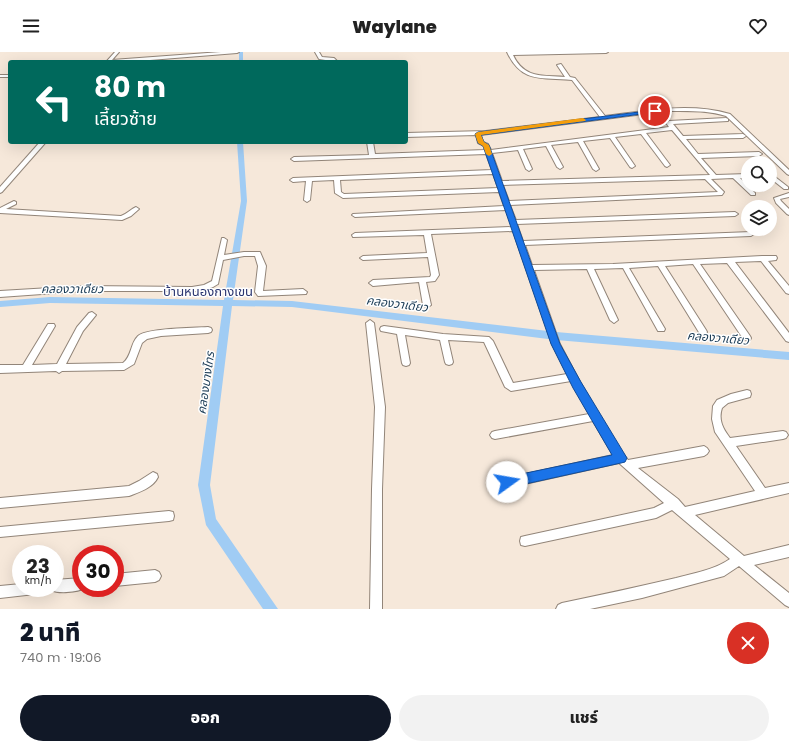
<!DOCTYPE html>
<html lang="th">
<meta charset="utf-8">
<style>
body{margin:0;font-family:Poppins,"Noto Sans Thai",sans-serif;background:#f2f2f2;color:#222;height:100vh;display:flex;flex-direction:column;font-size:15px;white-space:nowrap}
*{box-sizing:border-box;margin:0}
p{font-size:13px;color:#767676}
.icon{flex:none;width:22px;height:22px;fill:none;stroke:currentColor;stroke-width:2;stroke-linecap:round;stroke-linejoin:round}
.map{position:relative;height:557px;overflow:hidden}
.drawer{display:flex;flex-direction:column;background:#fff;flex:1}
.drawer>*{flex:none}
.guide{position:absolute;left:8px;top:8px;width:400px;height:84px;border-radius:4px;box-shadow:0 4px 16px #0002;background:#00695c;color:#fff;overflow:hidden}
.tools{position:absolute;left:741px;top:104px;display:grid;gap:8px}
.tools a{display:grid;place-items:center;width:36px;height:36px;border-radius:50%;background:#fff;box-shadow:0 4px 16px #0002;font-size:20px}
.speed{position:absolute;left:12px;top:493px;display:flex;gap:8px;font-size:20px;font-weight:700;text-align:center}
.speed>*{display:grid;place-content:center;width:52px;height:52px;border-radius:50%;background:#fff;box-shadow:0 4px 16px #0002;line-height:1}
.speed small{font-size:10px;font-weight:400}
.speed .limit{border:6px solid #d22;background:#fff;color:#111}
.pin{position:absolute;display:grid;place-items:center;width:34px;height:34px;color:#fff;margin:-17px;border:2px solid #fff;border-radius:50%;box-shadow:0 1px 4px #0007}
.me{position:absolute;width:44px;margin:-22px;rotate:77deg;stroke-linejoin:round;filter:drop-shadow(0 0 3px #0008)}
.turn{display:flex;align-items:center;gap:14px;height:84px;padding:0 20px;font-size:18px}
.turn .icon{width:52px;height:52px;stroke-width:2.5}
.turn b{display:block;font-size:28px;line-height:34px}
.round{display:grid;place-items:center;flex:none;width:42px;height:42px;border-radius:21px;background:#f2f2f2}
.head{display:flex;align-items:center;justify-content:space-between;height:68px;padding:0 20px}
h1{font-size:24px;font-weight:800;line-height:30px;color:#111827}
.primary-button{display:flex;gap:8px;margin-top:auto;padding:8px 20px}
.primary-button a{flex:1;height:46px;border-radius:24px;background:#111827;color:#fff;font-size:16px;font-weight:800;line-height:46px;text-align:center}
.primary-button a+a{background:#f2f2f2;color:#222}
header{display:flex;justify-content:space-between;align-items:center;height:52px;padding:0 20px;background:#fff;font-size:18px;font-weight:800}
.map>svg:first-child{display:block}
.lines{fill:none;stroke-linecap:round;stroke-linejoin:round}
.canal{fill:#a0ccf4;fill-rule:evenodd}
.minor-casing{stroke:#928579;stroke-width:2}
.minor{fill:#fff;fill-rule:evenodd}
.route{fill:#1a73e8;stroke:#114b97}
.slow{fill:#f59e0b}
.labels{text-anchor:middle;stroke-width:3;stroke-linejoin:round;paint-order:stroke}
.water-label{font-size:12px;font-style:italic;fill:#193a54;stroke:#fff}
.quarter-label{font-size:13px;fill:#2b3670;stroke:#fff}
</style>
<header><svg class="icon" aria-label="menu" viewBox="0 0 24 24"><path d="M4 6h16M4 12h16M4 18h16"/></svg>Waylane<svg class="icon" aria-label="heart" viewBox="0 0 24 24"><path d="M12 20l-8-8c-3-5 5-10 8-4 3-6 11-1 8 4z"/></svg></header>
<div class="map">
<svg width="789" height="557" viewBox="0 0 789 557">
<rect width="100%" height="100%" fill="#f6e8da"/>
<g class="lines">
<g class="canal">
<rect x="239" y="0" width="4" height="10"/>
<path d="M237,90H243L247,149L233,248L292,249L556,280L789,300V308L556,288L292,255L232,254L210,433L216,467L278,557H263L206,473L198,433L223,254L50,251L0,255V249L50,245L224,248L241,149Z"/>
</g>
<defs>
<g id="minor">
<path d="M115,0H119L112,8L221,0H239L237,1L125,10H106Z"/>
<path d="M315,0H319L322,5L334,6L338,10L319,7Z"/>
<path d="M507,0H608L606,1L513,3C524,27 543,23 565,25L557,13L561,12L570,25L575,26L605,64C646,59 689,50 730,62L789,118V123L787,122L726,64C707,58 687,59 667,59L481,83L483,90L488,92L491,98L669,75L666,71L669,69L726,66L728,67V69L673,72L683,84L743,82L746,84L743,86L686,87L698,102L759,100L762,102L759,104L701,106L716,123L748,122V126H740L755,141V143H751L733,126L711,127L724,140L722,143L510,153L516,168L735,160L738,162L735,164L517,172L523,189L751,180L754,182L751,184L525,193L532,213L613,212L762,204H776L777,206L776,208L768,209L789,234V242L786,241L761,209L735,210L789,281V290L786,289L727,211L700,212L750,284L751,286L750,288H744L693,212L665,214L706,278L707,280L706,282H700L658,214L629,216L665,277L664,279H658L623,216L594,217L618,268L614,271L610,268L587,217L534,218L560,292L580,330L617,394L628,408L704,394L707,396L709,399L707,402L704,404L638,416L678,447L685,455L755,439L715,380L712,367L713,354L717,348L731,342L747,338L750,339L751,342L750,345L728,351L722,356C718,368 723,377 730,386L783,379L786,380L788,383L786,386L783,387L736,394L765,436L789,431V441L695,463L744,504L789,493V505L754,513L789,541V555L785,553L739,514L724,524L642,546L590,557H556L558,553L562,551C600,543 638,535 676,526C694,521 714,518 730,507L672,458L656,466L525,494L521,493L520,489L521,485L525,484L654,456L664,451L619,411L507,436L503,435L502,431L503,427L507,426L613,403L593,369L495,387L492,386L490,383L492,380L495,379L589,362L571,329L511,339L505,335L484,290L448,288L453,310L452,312L449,313L446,312L445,310L440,288L405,283L410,311L409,313L406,314L403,313L402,311L397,282L381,279L380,277L381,275L384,274L443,282L489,285L493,289L513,331L567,322L552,292L513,179L431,182L439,223L435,229L426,230L431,253L427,256L423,253L419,230L373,234L369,231L373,228L430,225L431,223L428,205L363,208L360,206L363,204L427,201L424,183L353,185L352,183L355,181L512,175L506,158L355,165L352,163L353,162L504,154L499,140L343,146L335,141L334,128L312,129L310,148L307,150L304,148L306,129L293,130L290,128L293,126L492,118L486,102L294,109L291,107L294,105L369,103L367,90H373L375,102L485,98L484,94L478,91L476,83L406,85V81L486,79L600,65L572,28C542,25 522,32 507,0ZM672,78L710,123L502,129L492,101L518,98L526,117L529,119L532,117L523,97L546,94L557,115L560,117L563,115L551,93L578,90L593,117L596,119L599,117L583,89L610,86L630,115L632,116L635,114L615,85L641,82L665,114L667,115L670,113L646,81ZM493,122L498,136L344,142L341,140L340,128ZM705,127L718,140L509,149L503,133Z"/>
<rect x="0" y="23" width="10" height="2"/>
<path d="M40,90H46L2,140L0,141V135Z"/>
<path d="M770,121L788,135V137H784L770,126Z"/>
<path d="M789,141V145L780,147L781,149L789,157V163L787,162L776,151L774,146Z"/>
<path d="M14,149L16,150V152L6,157L121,164C127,162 131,157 136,155L139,157L131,164L122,168L0,161V156Z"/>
<path d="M222,186H224L227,188L224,203L244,200H260L266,214L263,239L303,237L307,240L306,242L258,244L255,240L258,214L255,204H244L223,208L218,232L213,235L199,239H84L0,245V239L84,234L192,235L204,233L212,229Z"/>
<path d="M92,260L96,263L83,279L66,312L123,311C132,304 130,292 138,284C147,276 194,276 208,275L211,276L212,278L211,280L208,281L161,284L147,287L142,291L134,312L124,318L62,319L59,321L56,319L0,321V313H23L48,272H54L55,274L32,313L57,312L77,275L89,261Z"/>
<path d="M370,268L374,271L385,355L382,437V557H370L372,437L375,355L366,271Z"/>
<path d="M153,420L157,422L158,425C153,436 139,440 129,444L0,456V446L129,434L139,429Z"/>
<path d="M169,459L173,460L174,464L173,468L169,469L0,485V475Z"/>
<path d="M155,518L159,520L161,524L159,528L155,530L115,534V522Z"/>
<path d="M81,526V536H85C77,540 59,542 51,538L50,536H55V528Z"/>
<path d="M21,532V536H41L39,540L35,542L0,546V534Z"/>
</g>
</defs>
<use href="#minor" class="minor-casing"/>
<use href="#minor" class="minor"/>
</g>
<path class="route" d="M655,58L657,59V60L481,83L484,90L489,93L560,292L581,330L627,406L625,410L621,411L507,436L503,434L501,430L503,427L507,425L612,403L573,336L551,292L483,94L478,91L475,82L478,80Z"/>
<path class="slow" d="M583,66L586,68L585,69L481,83L484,90L489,93L492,102L489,104L486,102L483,94L478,91L475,82L478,80Z"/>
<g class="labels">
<g class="water-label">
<text x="72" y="241">คลองวาเดียว</text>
<text transform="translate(397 252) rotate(7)" y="4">คลองวาเดียว</text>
<text transform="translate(718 286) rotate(5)" y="4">คลองวาเดียว</text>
<text transform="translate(206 331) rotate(-82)" y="4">คลองบางไทร</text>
</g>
<g class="quarter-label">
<text x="208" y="244">บ้านหนองกางเขน</text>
</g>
</g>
</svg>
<div class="tools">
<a><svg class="icon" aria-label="search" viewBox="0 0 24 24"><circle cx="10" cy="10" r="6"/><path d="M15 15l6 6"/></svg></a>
<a><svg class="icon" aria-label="layers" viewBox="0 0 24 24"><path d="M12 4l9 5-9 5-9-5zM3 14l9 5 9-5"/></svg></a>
</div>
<div class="speed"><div>23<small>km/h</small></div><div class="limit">30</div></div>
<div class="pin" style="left:655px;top:59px;background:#d93025"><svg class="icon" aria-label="arrive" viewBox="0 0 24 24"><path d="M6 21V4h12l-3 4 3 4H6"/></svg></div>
<svg class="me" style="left:507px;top:430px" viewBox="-20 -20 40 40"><circle r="19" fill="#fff"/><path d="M0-13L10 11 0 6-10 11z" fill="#1a73e8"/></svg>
<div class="guide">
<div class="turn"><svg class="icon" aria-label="left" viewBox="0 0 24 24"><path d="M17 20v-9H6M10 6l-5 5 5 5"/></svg><div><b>80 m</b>เลี้ยวซ้าย</div></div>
</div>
</div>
<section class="drawer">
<div class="head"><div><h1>2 นาที</h1><p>740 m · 19:06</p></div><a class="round" style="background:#d93025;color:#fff"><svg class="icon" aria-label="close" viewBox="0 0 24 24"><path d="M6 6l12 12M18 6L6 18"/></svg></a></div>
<div class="primary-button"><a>ออก</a><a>แชร์</a></div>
</section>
